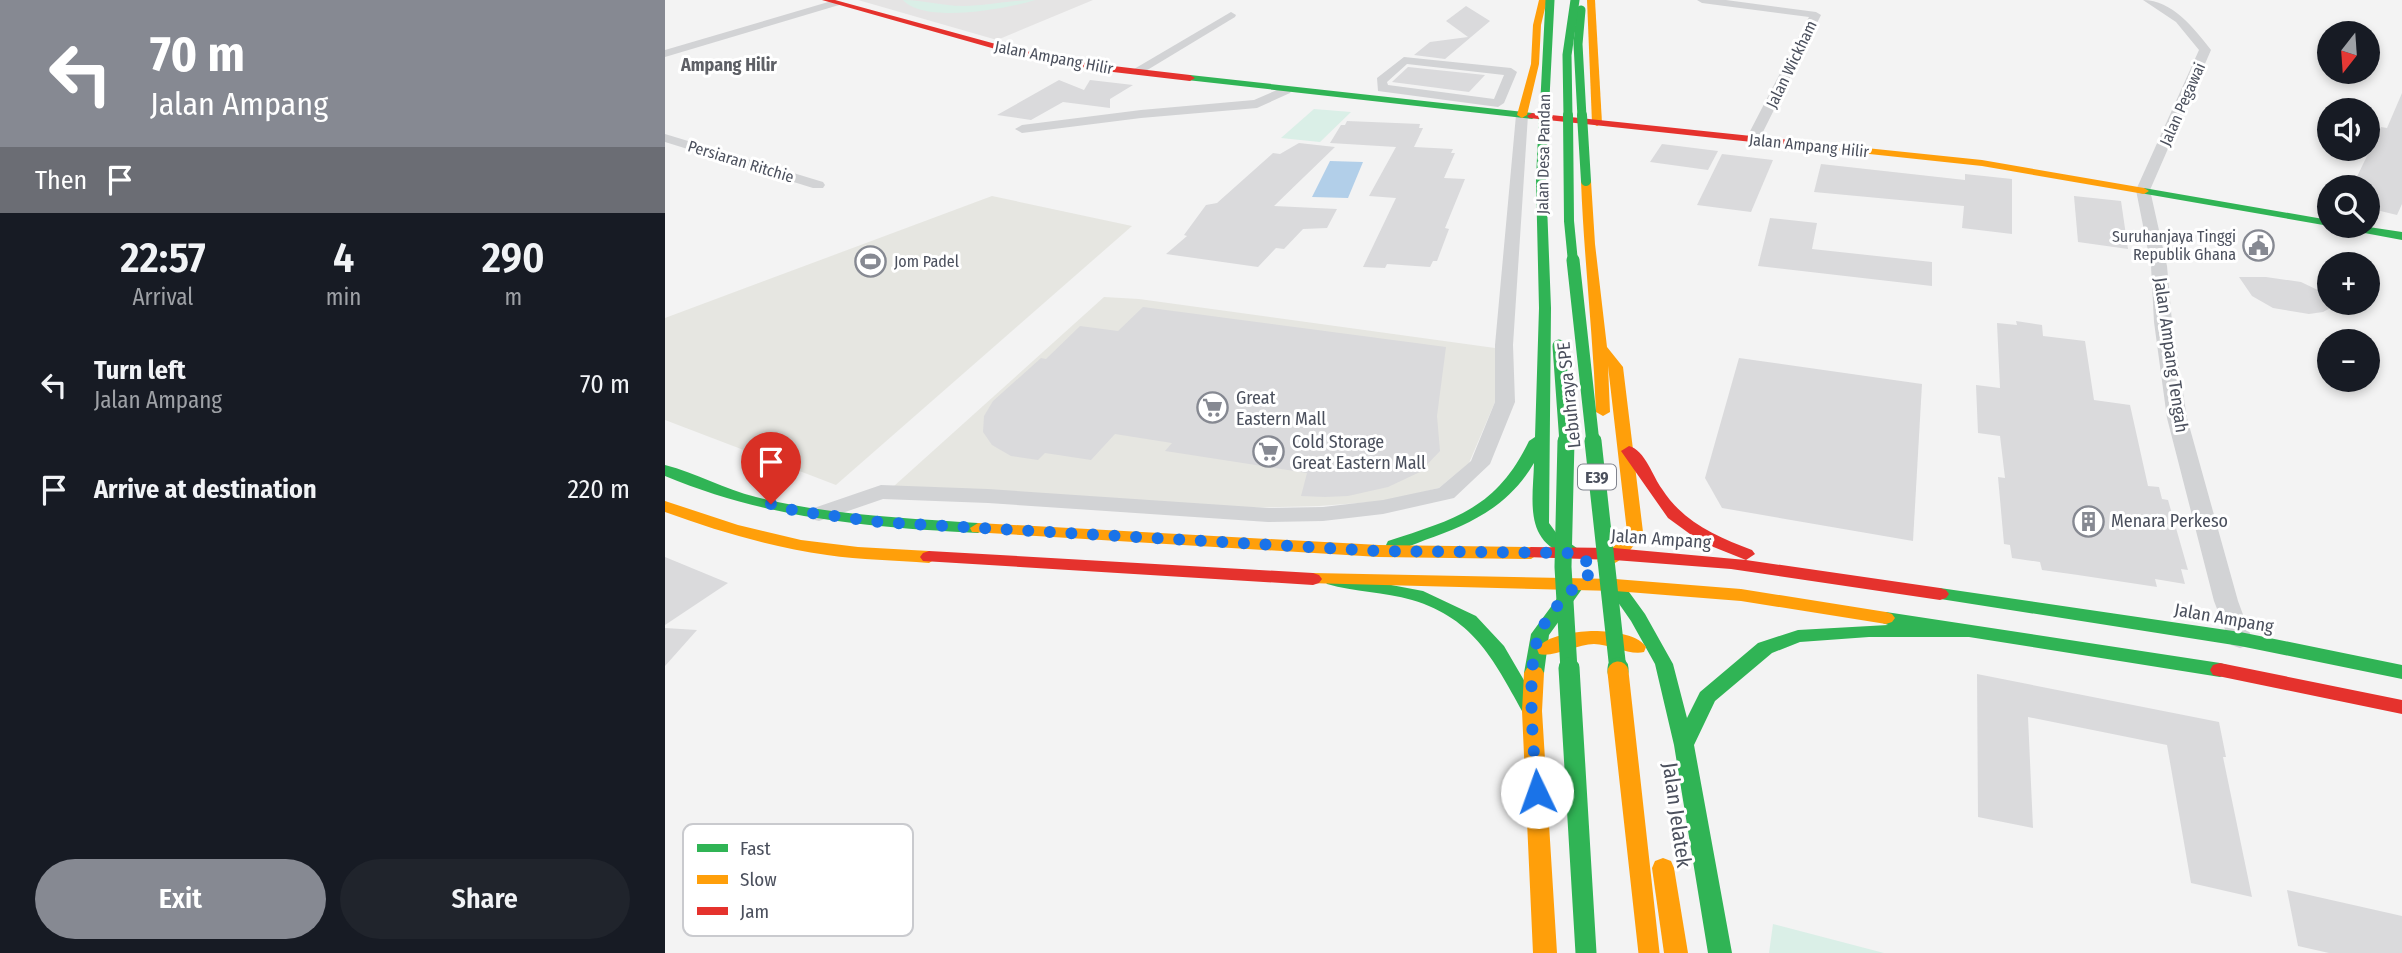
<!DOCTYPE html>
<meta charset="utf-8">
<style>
body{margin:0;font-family:"Fira Sans Condensed",sans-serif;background:#20242c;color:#f1f3f6;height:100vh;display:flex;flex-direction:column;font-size:26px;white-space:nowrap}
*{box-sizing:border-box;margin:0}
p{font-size:23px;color:#9ea1a6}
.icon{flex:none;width:38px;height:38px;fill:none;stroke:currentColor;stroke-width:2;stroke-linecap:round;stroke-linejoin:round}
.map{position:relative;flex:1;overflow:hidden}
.details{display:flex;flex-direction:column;background:#171b24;width:665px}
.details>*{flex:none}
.hud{background:#868992;color:#fff;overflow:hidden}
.needle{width:46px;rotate:197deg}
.tools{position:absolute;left:1652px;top:21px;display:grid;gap:14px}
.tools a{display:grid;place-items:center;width:63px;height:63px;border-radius:50%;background:#171b24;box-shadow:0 4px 10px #0003;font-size:35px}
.pin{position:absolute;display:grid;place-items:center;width:60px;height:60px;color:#fff;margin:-72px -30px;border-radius:50% 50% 50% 0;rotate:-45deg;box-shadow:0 0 7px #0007}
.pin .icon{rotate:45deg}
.me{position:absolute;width:77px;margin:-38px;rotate:357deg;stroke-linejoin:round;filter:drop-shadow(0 0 5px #0008)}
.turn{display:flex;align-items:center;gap:24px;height:147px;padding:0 35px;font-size:32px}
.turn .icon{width:91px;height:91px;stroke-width:2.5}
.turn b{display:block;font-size:49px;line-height:60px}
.then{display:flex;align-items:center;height:66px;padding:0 35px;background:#0003;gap:14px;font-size:26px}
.eta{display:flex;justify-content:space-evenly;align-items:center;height:119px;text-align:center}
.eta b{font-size:42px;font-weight:600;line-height:49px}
.cta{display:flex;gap:14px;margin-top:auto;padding:14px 35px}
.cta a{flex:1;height:80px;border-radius:42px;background:#868992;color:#fff;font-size:28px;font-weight:600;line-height:80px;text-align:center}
.cta a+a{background:#20242c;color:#f1f3f6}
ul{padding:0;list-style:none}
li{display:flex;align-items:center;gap:21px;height:105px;padding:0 35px}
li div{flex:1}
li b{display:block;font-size:26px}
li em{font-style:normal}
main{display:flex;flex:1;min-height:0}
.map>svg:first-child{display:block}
.commercial{fill:#e6e6e1}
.education{fill:#e5e4e4}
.green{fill:#daefe7}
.water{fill:#b2cfe9}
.building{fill:#dadadc}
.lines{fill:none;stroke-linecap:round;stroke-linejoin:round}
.street{fill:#d2d3d5;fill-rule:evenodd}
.fast{fill:#30b455;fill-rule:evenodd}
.slow{fill:#ff9f0a;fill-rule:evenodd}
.jam{fill:#e5322d;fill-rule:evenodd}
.fast-bridge-far4{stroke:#30b455;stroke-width:9}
.fast-bridge-far3{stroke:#30b455;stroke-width:10}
.fast-bridge-far2{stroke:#30b455;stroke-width:13}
.fast-bridge-far1{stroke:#30b455;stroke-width:17}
.fast-bridge{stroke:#30b455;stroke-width:21}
.slow-bridge{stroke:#ff9f0a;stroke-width:21}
.route{stroke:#1a73e8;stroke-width:12;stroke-dasharray:0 21.6}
.labels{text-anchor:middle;stroke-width:6;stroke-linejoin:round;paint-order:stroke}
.far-street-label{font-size:16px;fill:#4b505d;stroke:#fff}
.far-poi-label{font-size:16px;fill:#4b505d;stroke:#fff;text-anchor:end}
.shield{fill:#fff;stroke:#81848e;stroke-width:2}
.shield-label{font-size:16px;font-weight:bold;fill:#4b505d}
.far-quarter-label{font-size:18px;font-weight:bold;fill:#5e6066;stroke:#fff}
.street-label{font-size:18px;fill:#4b505d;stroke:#fff}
.poi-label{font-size:18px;fill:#4b505d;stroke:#fff;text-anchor:start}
.near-street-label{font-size:21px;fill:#4b505d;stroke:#fff}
.key{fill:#fff;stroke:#c9cace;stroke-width:2}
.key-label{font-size:19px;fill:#4b505d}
</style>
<main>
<section class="details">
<div class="hud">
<div class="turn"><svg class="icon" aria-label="left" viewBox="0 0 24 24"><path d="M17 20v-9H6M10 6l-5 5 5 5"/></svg><div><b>70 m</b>Jalan Ampang</div></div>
<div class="then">Then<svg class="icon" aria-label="arrive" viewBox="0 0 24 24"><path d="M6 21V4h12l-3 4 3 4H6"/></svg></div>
</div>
<div class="eta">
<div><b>22:57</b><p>Arrival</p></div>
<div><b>4</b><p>min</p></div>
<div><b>290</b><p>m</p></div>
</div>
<ul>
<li><svg class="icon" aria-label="left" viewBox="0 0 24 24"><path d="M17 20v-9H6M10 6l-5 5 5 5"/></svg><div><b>Turn left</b><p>Jalan Ampang</p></div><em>70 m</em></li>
<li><svg class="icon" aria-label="arrive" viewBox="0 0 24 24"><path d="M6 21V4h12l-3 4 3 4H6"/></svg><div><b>Arrive at destination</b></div><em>220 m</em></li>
</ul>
<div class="cta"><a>Exit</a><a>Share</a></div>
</section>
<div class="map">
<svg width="1737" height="953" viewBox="0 0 1737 953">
<rect width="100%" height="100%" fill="#f3f3f3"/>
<g class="commercial">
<path d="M327,196L467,226L171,485L0,420V318Z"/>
<path d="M439,297L474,299L830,348V402L804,463L774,488L720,501L654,506L582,508L229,486Z"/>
</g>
<path class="education" d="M193,0H428L332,40Z"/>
<g class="green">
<path d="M238,0C259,0 277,6 298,6C322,6 345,0 370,0C342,9 259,24 238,0Z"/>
<path d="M649,109L686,112L655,142L616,138Z"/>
<path d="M1108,924L1219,953H1104Z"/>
</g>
<path class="water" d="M665,161L698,162L683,198L647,197Z"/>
<g class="building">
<path d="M801,6L825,21L780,59L749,55L765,42L803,37L781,21Z"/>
<path d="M743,67L820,75L804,92L727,82Z"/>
<path d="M394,80L419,90L425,80L468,85L445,99V108L398,102L366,120L332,115Z"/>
<path d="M1737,93V204L1732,215L1703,208V187H1687L1716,127L1722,128Z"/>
<path d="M682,121L755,124L754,128H758L749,147L788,149L786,153H790L779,178L800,179L780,228L784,229L772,261H768L765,267L722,264L720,268L698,267L731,198L704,196L731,147L665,143L676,125H680Z"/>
<path d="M634,143L670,147L609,206L672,209L662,228L638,229L619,249L611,248L593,267L501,254L522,236L519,235L541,205L552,203L608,153L615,154Z"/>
<path d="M997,144L1053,151L1043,170L985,162Z"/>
<path d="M1057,154L1108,160L1086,212L1032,205Z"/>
<path d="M1156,164L1300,180V174L1347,179V234L1297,228L1299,206L1149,192Z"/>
<path d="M1409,196L1456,201L1463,249L1413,242Z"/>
<path d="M1105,218L1152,223L1147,249L1267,262V286L1093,266Z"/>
<path d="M1574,277H1601L1636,282L1659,293L1664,298V303L1671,305L1658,312L1644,314L1608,308L1587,296Z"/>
<path d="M478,307L781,347L772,416L775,451L755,472L723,487L683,496L660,497L636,496L642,473L500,451L507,443L450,434L426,460L380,453L373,460L346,456L327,445L318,432L319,416L328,401L376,358L381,359L415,326L453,331Z"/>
<path d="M1351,321L1377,325L1378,336L1420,341L1429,400L1465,405L1483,486L1494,487L1497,499L1503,500L1523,570L1516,569L1520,584L1490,579L1492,587L1413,575L1377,570L1375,562L1347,558L1345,545L1339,544L1333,477L1340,478L1335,436L1313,433L1311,385L1335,388L1332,323L1352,325Z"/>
<path d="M1074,358L1257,384L1248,541L1057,508L1040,478Z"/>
<path d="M0,557L63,583L0,625Z"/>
<path d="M0,628L32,630L0,666Z"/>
<path d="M1312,674L1554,722L1561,757H1558L1587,897L1526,883L1502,745L1363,717L1368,828L1313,817Z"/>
<path d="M1622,890L1737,916V953H1664L1633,946Z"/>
</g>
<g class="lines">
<g class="street">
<path d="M170,0L175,3L174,5L0,57V50Z"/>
<path d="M1032,0H1061L1151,12L1156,15L1093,142H1083L1081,139L1144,17L1037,3Z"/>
<path d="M1478,0C1507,0 1529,28 1546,50L1485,190L1502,266L1507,322L1522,418L1573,601L1587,639L1584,645L1575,648L1566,645L1549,601L1502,418L1489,322L1486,266L1471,190L1534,50L1511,22Z"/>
<path d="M566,12L571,15L570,17L474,75L464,72Z"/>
<path d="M739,57L846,68L852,72L839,103L833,107L713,91L712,78ZM742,64L839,75L829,99L723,85L722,82Z"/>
<path d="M621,86L627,90L625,93L592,108L476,118L357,133L350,129L357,125L476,110L589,100Z"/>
<path d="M857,111L863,115L848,345L850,402L825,464L789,498L718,514L658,521L603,522L323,503L218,499L154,521L146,519L143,514L146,509L216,485L323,489L603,508L658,507L718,500L774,488L806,461L830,402V345L851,115Z"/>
<path d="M0,134L158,182L160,185L158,188H148L0,142Z"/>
</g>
<g class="fast">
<path d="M525,75L867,113L872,116L867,119L522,80V76Z"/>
<path d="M876,176L881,179L886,308L884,523L892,534L916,551L907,557C858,543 868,502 869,463C844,506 806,524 760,540C749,544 735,552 723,549L721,545L723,541C790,519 831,509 864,441L870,437L874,308L871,179Z"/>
<path d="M1479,188L1664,220V226H1667H1664L1475,193L1474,191Z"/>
<path d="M1672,226H1697L1737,232V240L1678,229Z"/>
<path d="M0,465C31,473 59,489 91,497C163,515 239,518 313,523L321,528L313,533C203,527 103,519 0,476Z"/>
<path d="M668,574L758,591L811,616L839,646L877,711L874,716L867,718L860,716C830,663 811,619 747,600C719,592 690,592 662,584L659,580L662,576Z"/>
<path d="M950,579L956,581L980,614L1008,664L1022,718L1035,692L1093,643L1133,630L1223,625L1215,622L1212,618L1215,614L1221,612L1555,663L1562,665L1565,670L1562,675L1555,677L1304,637H1204L1135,642L1107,653L1050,701L1029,745L1067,953H1043L1009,745L990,664L966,621L941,585L944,581Z"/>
<path d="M908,583L914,585L917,589L884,635L879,673L876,678L869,680L862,678L859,673L866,634L902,585Z"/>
<path d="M1275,588L1575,632L1737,665V679L1575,646L1269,598L1266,594L1269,590Z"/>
</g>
<g class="slow">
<path d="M874,0H882L876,25L874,64L862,115L857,118L852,115L866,64L868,25Z"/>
<path d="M922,0H930L937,123L932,126L927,123Z"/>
<path d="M1124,140L1317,160L1479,188L1484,191L1479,194L1317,166L1120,145V141Z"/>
<path d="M921,178L926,181L930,244L942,347L958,367L978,532C969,546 958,562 941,567L932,561L954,542L962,532L943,366L945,412L938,416L931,412C928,335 919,258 916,181Z"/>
<path d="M0,501L73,525L136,540L193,547L264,551L273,557L264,563C230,560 196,560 162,555C106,547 52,531 0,512Z"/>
<path d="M313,523L714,545L866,547L875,553L866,559L714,557L307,532L305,528Z"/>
<path d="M648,573L950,579L1076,589L1221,612L1227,614L1230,618L1227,622L1221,624L1076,601L950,591L642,583L639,579L642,575Z"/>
<path d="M926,631C942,631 972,633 981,647L979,652C966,656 945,644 929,644C912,644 888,658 874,654L872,649C881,635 910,632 926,631Z"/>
<path d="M869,666L876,668L879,673L877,711L892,953H868L857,711L859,673L862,668Z"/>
<path d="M998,858L1006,861L1009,868L1023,953H999L987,868L990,861Z"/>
</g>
<g class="jam">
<path d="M157,0H170L349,49L431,64L525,75L530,78L525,81L431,70L348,54Z"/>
<path d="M867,113L1124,140L1129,143L1124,146L864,118L862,116Z"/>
<path d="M964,446C980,450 988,477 997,489C1018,522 1052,537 1087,550L1090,554L1081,560L1275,588L1281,590L1284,594L1281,598L1275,600L1066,569L949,560L860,557L857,553L866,547L949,548L1081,560L1036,542L1003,518L956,451Z"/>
<path d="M264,551L648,573L654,575L657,579L654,583L648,585L258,561L255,557L258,553Z"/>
<path d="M1555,663L1737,700V714L1548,675L1545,670L1548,665Z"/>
</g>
<g class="fast-bridge-far4">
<path d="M916,10L913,44L917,117"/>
<path d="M879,117L885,0"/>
<path d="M903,117L902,55L910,0"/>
</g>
<g class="fast-bridge-far3">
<path d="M903,115L904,221L908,262"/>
<path d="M917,115L921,181"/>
<path d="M876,179L879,115"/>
</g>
<g class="fast-bridge-far2">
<path d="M908,260L928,443"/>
<path d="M894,346L901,443"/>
</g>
<g class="fast-bridge-far1">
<path d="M901,441L898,567L904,670"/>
<path d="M928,441L953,670"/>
</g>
<g class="fast-bridge">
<path d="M904,668L921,953"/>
<path d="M953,668V672"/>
</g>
<path class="slow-bridge" d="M953,672L984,953"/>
</g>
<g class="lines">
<path class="route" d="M106,504L131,511L214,522L714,551L912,553L930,569C910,586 884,610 874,635C860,671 869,751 872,792"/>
</g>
<defs>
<symbol id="civic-ring" viewBox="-11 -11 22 22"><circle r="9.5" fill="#fff" stroke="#868992" stroke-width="1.5"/><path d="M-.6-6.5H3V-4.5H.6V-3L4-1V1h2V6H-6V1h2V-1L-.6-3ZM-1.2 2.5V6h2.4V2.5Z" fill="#868992"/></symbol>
<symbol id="stadium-ring" viewBox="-11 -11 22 22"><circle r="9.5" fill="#fff" stroke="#868992" stroke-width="1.5"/><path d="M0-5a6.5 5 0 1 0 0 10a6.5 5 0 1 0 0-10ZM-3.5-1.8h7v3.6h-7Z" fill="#868992"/></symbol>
<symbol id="supermarket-ring" viewBox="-11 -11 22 22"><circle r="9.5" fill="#fff" stroke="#868992" stroke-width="1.5"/><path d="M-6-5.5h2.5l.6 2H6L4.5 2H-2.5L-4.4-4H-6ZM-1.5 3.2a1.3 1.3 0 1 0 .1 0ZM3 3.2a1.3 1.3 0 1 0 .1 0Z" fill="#868992"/></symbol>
<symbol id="building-ring" viewBox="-11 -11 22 22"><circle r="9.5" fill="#fff" stroke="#868992" stroke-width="1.5"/><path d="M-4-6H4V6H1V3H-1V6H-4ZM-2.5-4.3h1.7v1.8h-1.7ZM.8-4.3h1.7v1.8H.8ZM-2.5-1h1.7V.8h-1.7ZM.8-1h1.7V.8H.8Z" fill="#868992"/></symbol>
</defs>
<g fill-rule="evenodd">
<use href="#civic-ring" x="1576" y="228" width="35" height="35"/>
<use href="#stadium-ring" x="188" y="244" width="35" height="35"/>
<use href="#supermarket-ring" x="530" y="390" width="35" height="35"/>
<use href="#supermarket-ring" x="586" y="434" width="35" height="35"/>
<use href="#building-ring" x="1406" y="504" width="35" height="35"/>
</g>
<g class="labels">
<g class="far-street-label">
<text transform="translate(389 57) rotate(11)" y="6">Jalan Ampang Hilir</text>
<text transform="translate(1126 64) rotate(-64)" y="6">Jalan Wickham</text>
<text transform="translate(1517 104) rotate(-66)" y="6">Jalan Pegawai</text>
<text transform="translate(1144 145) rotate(6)" y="6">Jalan Ampang Hilir</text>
<text transform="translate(878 154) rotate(-89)" y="6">Jalan Desa Pandan</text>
<text transform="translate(76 161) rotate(17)" y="6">Persiaran Ritchie</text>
</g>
<g class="far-poi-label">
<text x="1571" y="242">Suruhanjaya Tinggi<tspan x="1571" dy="18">Republik Ghana</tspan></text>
<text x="229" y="267" text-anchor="start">Jom Padel</text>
</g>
<rect class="shield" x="913" y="464.5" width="38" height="25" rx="5"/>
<g class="shield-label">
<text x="932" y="483">E39</text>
</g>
<g class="far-quarter-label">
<text x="64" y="71">Ampang Hilir</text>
</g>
<g class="street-label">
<text transform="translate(1506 355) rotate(82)" y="6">Jalan Ampang Tengah</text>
<text transform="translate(904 395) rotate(-96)" y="6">Lebuhraya SPE</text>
<text transform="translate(996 539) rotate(4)" y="6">Jalan Ampang</text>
<text transform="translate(1559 618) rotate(10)" y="6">Jalan Ampang</text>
</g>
<g class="poi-label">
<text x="571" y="404">Great<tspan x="571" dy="21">Eastern Mall</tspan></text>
<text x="627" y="448">Cold Storage<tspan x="627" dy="21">Great Eastern Mall</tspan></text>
<text x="1446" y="527">Menara Perkeso</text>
</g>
<g class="near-street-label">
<text transform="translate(1012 815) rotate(82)" y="7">Jalan Jelatek</text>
</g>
</g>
<rect x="18" y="824" width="230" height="112" rx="10" class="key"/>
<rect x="32" y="844" width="31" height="8" fill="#30b455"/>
<rect x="32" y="875" width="31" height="9" fill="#ff9f0a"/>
<rect x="32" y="907" width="31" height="8" fill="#e5322d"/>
<g class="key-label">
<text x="75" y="855">Fast</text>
<text x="75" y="886">Slow</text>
<text x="75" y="918">Jam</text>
</g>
</svg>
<div class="tools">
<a><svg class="needle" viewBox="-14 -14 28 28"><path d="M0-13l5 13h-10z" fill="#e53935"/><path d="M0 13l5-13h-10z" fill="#9ea1a6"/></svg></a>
<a><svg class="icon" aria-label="sound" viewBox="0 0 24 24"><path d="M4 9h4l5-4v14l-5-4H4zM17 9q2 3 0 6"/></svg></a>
<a><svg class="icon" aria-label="search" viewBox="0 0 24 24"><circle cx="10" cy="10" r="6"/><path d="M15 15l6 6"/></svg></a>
<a>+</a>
<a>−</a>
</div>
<div class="pin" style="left:106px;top:504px;background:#d93025"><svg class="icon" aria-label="arrive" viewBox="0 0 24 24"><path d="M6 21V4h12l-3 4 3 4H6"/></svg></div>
<svg class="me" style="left:872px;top:792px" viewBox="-20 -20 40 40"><circle r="19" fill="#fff"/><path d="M0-13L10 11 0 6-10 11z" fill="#1a73e8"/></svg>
</div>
</main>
